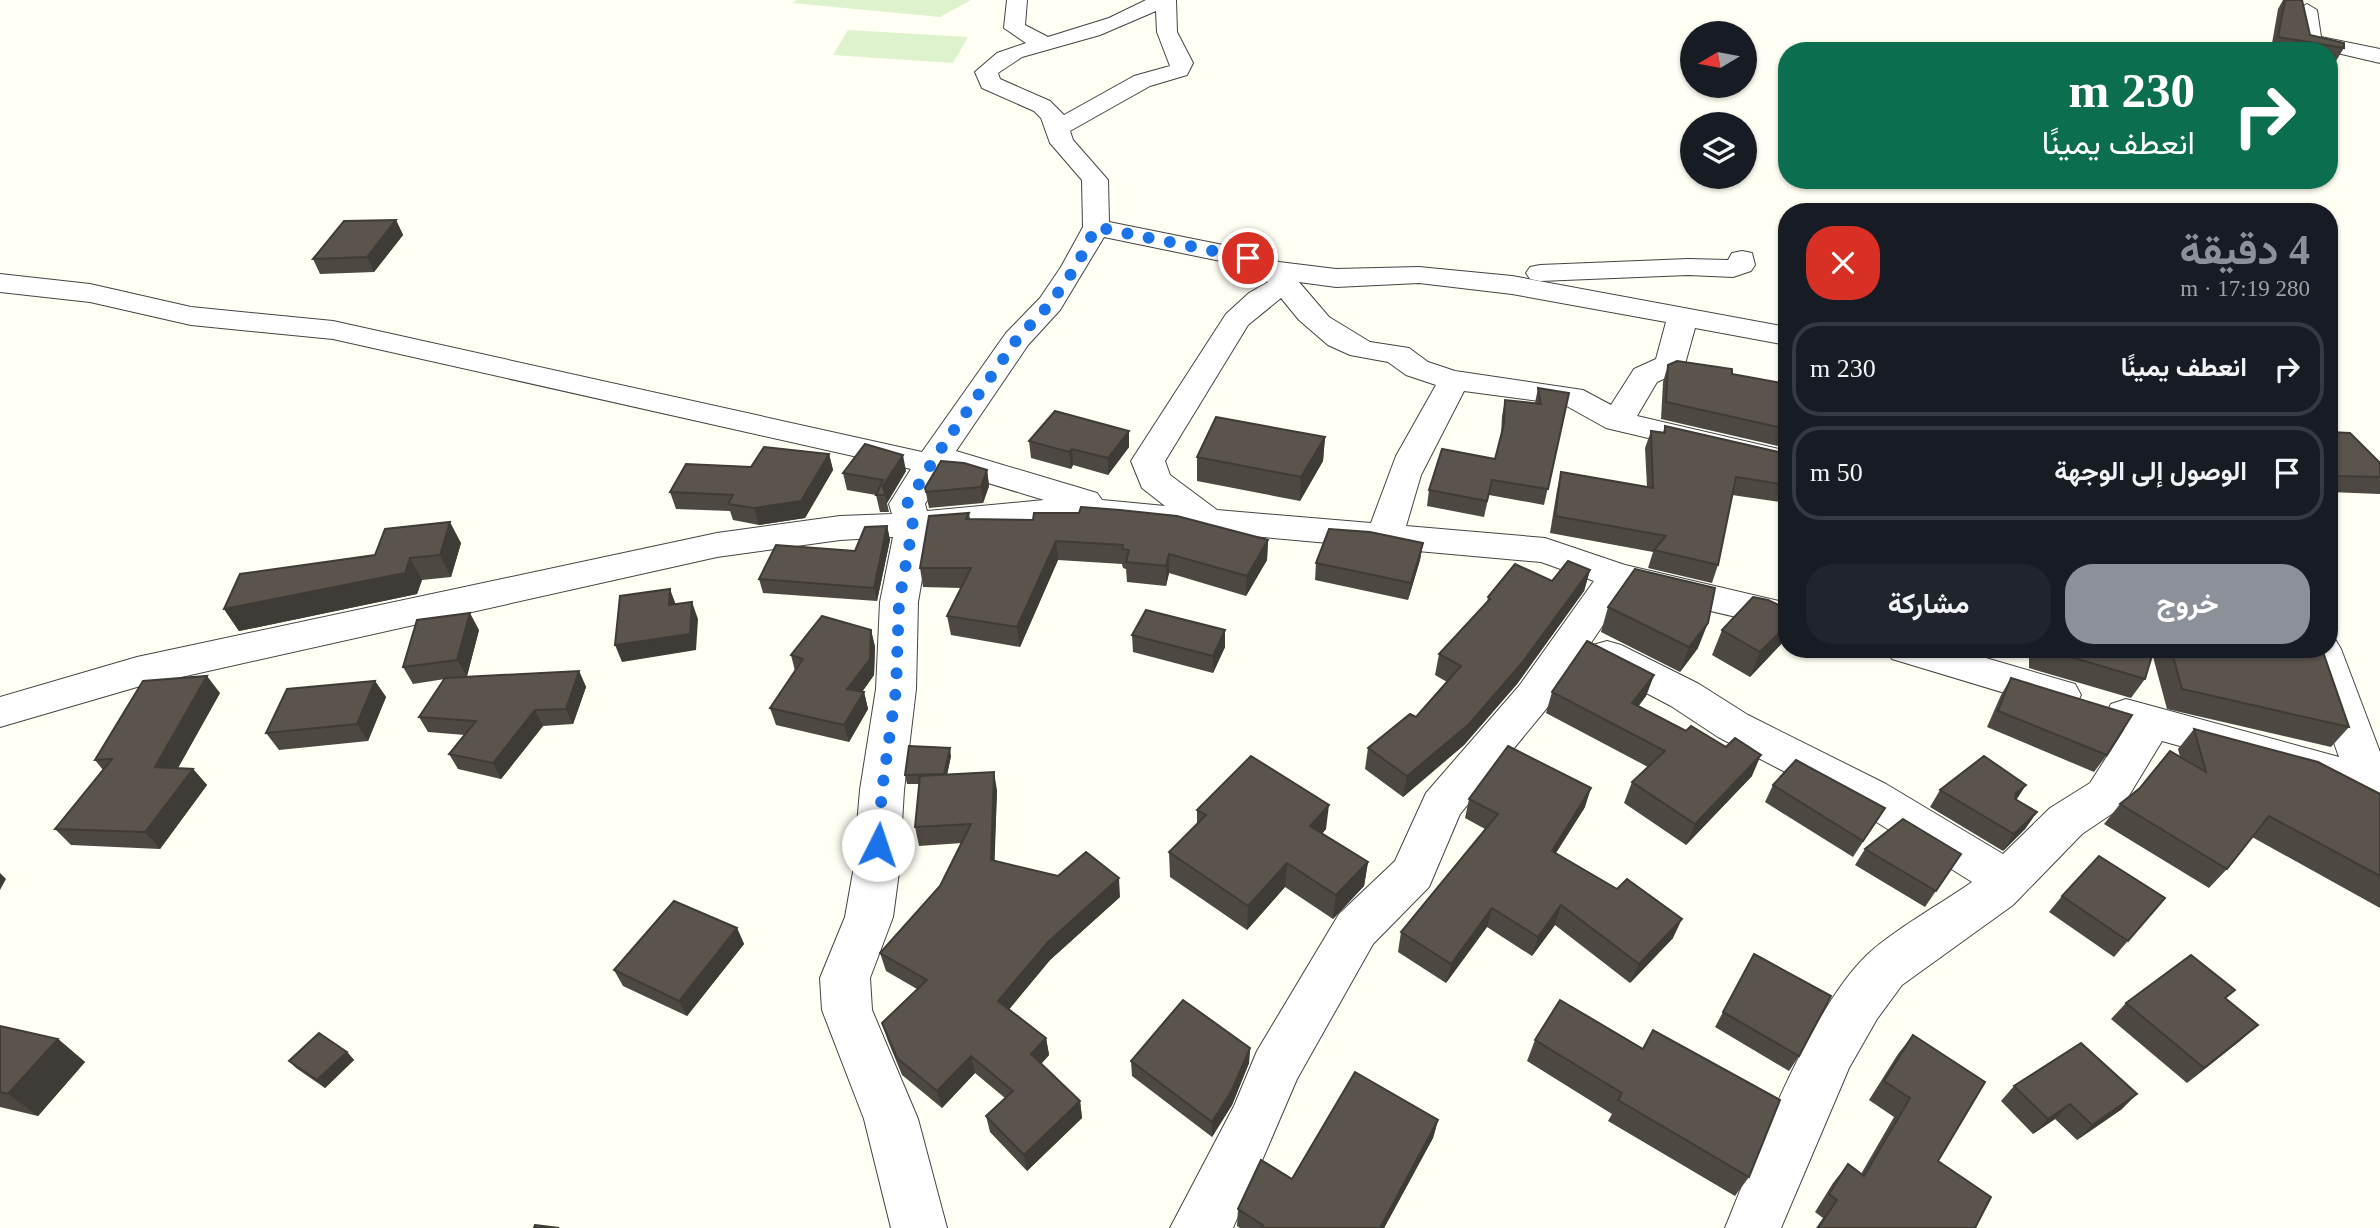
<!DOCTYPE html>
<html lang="ar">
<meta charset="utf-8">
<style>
body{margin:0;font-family:"Times New Roman",Vazirmatn,serif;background:#20242c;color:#f1f3f6;direction:rtl;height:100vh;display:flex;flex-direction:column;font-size:26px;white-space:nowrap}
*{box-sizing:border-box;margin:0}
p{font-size:23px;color:#9ea1a6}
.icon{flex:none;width:38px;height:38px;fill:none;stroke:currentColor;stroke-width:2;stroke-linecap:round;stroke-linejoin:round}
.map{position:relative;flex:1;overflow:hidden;direction:ltr}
.side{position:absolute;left:1778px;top:203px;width:560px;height:455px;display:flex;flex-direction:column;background:#171b24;border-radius:28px;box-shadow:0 2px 5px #0004;direction:rtl}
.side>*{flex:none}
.top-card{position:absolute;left:1778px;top:42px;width:560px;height:147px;border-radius:28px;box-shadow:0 2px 5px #0004;direction:rtl;background:#0b6e4f;color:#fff;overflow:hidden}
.needle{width:46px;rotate:260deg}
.controls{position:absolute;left:1680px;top:21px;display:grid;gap:14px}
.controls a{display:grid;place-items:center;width:77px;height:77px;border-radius:50%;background:#171b24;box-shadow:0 2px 5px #0004;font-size:35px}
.pin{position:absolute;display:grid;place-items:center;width:60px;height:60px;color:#fff;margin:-30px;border:4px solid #fff;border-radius:50%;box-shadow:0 2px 7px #0007}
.me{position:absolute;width:77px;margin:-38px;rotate:4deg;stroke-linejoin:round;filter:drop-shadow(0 0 5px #0008)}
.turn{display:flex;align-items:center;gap:24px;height:147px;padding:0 28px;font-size:32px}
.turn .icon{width:91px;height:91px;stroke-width:2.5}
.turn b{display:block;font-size:49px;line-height:60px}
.round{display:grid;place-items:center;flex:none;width:74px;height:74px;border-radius:28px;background:#20242c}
.head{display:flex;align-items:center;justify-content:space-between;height:119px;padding:0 28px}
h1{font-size:42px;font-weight:700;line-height:52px;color:#8c9099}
.cta{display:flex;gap:14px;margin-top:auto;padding:14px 28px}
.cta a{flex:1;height:80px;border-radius:28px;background:#8c9099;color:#fff;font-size:28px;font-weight:700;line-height:80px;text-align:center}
.cta a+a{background:#20242c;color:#f1f3f6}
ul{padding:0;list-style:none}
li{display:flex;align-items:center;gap:21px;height:94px;margin:0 14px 10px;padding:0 14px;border:4px solid #363941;border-radius:28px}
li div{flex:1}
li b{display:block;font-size:26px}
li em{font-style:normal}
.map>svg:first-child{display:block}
.pitch{fill:#def2ce}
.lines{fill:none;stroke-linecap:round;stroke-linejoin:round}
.minor-casing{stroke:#444;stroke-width:2}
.minor{fill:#fff;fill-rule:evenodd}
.wall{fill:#4d4842}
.shaded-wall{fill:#3f3b36}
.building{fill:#5a544d;stroke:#3f3b36;stroke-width:2}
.route{stroke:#1a73e8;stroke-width:12;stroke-dasharray:0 21.6}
</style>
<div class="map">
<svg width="2380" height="1228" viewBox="0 0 2380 1228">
<rect width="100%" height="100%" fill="#fffff4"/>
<g class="pitch">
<path d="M797,0H971L940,17L792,3Z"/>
<path d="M848,30L968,37L953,63L833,55Z"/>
</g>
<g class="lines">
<defs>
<g id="minor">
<path d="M1007,0H1027L1025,25L1048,37L1109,18L1146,0H1176L1177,32L1193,63L1187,75L1150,86L1070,131L1073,140L1108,180L1109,222L1248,250L1279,262L1336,269L1419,267L1512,276L1787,327V345L1695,328L1685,364L1681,371L1657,382L1637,416L1787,451V471L1606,428L1563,404L1464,391L1421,475L1406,526L1545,538L1625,565L1787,603V629L1626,591L1547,708L1460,814L1429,887L1373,944L1297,1079L1233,1228H1170L1234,1106L1257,1051L1339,914L1395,861L1426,793L1519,686L1594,581L1541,562L1073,520L930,533L918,602L916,689L904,790L899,872L893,917L870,978L872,1010L918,1119L947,1228H891L864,1119L822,1010L820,978L845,917L853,872L860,790L876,689L880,602L893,537L840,540L717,557L137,687L0,727V697L137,657L717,533L840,516L892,514L889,504L911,469L333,339L191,325L90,302L0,292V274L90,284L191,307L333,321L922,452L1006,333L1040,298L1061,267L1083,227L1082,180L1050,143L1041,118L1034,111L982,88L975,72L997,53L1026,43L1004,28ZM1156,11L1157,32L1170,66L1134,76L1064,115L1050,101L1000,79L998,73L1022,57L1100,35ZM1104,237L1240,265L1268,282L1249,293L1226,314L1131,461L1142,488L1165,506L1102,500L1097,493L956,451L1028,345L1060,310ZM1299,282L1336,287L1419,283L1512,294L1666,322L1656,359L1634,369L1611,405L1583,390L1455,371L1428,362L1409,348L1370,342L1329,317ZM1281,298L1299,320L1328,345L1350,355L1388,362L1406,375L1436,385L1396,456L1371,523L1217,510L1170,475L1165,461L1248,325ZM945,470L1044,500L927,511L925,504Z"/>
<path d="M2307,4L2317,10L2321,37L2380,49V63L2303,45L2297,10Z"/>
<path d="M1742,251L1752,253L1755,265L1751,271L1733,277L1688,275L1540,281L1530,279L1526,273L1530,267L1540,265L1688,259L1728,260L1732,253Z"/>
<path d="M2329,637L2335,639L2341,649L2380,752V802L2162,741L2122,807L2082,834L2013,905L1902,985L1877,1019L1849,1068L1781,1228H1725C1756,1152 1809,1011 1867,955C1892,931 1942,903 1972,882L1854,808L1718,737L1671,706L1593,665L1587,655L1593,645L1607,641L1621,645L1699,684L1748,715L1886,784L2003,854L2050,808L2090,783L2124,730L2111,726L2105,715L2111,704L2126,699L2339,757L2301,649H2329Z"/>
<path d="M1886,649H1955L2075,684L2081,695L2075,706L2061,710L1892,659Z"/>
</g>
</defs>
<use href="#minor" class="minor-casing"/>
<use href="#minor" class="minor"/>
</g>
<g class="wall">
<path d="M2283,0H2302L2310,35L2344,48L2336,61L2329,60V51H2278L2271,49L2278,9Z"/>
<path d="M396,220L403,235L374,272L320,274L313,259Z"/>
<path d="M1668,365L1732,374L1787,384V448L1661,419L1663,382Z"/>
<path d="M1538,388L1569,393L1544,505L1489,495L1484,517L1427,506L1429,490L1495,459L1501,436L1502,416L1505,400L1535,403Z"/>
<path d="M1665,426L1787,454V503L1732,495L1718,565L1712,583L1648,568L1653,552L1550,533L1557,490L1561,472L1647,487L1645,448L1651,431L1663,432Z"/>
<path d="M2329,432L2380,463V494L2329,492Z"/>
<path d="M1325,437L1323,461L1300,501L1197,481V457Z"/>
<path d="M1029,441L1129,447L1108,475L1073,465L1071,469L1031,458Z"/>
<path d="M829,454L833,470L805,518L759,525L733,520L730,511L676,509L670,492Z"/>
<path d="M987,470L989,486L983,503L929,508L925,488Z"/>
<path d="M906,471L887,503L889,512H880L876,495L847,490L843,473Z"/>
<path d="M969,513L970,519L1268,540L1267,560L1246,596L1169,573L1166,586L1127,582L1126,569L1123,568L1122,564L1058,560L1020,647L951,635L947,616L961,588L923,587L920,568Z"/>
<path d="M887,526L890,540L877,601L763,593L759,579L855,551Z"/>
<path d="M461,543L451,577L422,580L417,594L239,631L224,609Z"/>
<path d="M1423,543L1420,560L1408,600L1315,580L1316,563Z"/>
<path d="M1590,570L1584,591L1517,684L1464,745L1403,797L1365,769L1368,748L1416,717L1447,682L1435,675L1439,654L1487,603L1488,597Z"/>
<path d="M1608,607L1698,648L1680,672L1601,632Z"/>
<path d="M1787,609V637L1786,639L1750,677L1712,655L1722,630Z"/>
<path d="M479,630L467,676L456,678L579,671L586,687L573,724L543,726L501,779L458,769L449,754L465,735L428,732L419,717L445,679L413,684L403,667Z"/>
<path d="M871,630L875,647L874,675L862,692H864L868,709L849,742L776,725L770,708L795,671L791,655Z"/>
<path d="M1132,635L1225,647L1213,673L1133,652Z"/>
<path d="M2029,649H2322L2349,727L2331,747L2167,709L2152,653L2145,679L2131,698L2029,668Z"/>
<path d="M1654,675L1646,696L1638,706L1752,776L1686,845L1624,803L1632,782L1648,767L1546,713L1552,692Z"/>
<path d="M2011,678L2107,755L2094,772L1987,727L2001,695Z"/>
<path d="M375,681L386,697L368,741L279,750L266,733Z"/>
<path d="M220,693L178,768L193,769L207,785L160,849L71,845L55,829L103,770L95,760Z"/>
<path d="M2194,729L2380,794V908L2252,837L2227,869L2209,888L2104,824L2120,804L2180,757L2178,749Z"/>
<path d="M951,756L947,774L997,790L994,861L1120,897L1050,960L1009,1009L1046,1038L1049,1055L1041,1064L1080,1101L1082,1118L1027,1171L990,1132L986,1116L1005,1098L975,1073L942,1108L902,1075L888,1041L882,1023L917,989L886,971L880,953L940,886L962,843L919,846L915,827L919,784H907L905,775Z"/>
<path d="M1773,785L1885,808L1853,857L1765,802Z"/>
<path d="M1940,790L2016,799L2037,812L2025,829L2003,851L1930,807Z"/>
<path d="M1469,799L1585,807L1556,853L1673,938L1630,983L1555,925L1532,956L1487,927L1446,983L1398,952L1401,932L1485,829L1465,818Z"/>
<path d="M1197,810L1326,829L1322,834L1368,862L1364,886L1333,919L1285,887L1247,930L1170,877L1169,852L1197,825Z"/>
<path d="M1865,849L1961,854L1925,907L1855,865Z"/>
<path d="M2062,896L2165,898L2114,957L2049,912Z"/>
<path d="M737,928L744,944L687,1016L623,986L614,970Z"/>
<path d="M1754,954L1799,1056L1789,1071L1715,1027Z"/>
<path d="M2126,1003L2241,1040L2187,1083L2111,1019Z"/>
<path d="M0,1026L58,1039L85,1062L38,1116L0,1107Z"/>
<path d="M1913,1035L1938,1161L1975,1228H1816L1823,1218L1815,1212L1833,1183L1848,1164L1861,1174L1894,1117L1869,1100L1898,1054Z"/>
<path d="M1535,1040L1643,1049L1749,1177L1735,1196L1608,1121L1612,1114L1527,1061Z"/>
<path d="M1250,1048L1249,1063L1232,1105L1212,1137L1132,1076L1131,1061Z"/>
<path d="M347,1052L354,1060L325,1088L296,1068L289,1061Z"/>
<path d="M2014,1086L2122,1109L2077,1140L2055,1119L2033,1134L2001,1101Z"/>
<path d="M1438,1120L1433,1138L1384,1228H1240L1237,1226L1238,1209L1292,1179Z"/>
</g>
<g class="shaded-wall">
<path d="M396,220L403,235L374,272L367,257Z"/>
<path d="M1129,431V447L1108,475V458Z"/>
<path d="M1325,437L1323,461L1300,501L1301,477Z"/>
<path d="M1072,449L1073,465L1071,469L1069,452Z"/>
<path d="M829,454L833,470L805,518L759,525L754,508Z"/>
<path d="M903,455L906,471L887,503L883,486Z"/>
<path d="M987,470L989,486L983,503L981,487Z"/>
<path d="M450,522L461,543L451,577L440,555Z"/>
<path d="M887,526L890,540L877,601L874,588Z"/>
<path d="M1268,540L1267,560L1246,596L1247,576Z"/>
<path d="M1056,541L1058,560L1020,647L1017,627Z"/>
<path d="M1423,543L1420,560L1408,600L1411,583Z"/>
<path d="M1169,554V573L1166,586V566Z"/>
<path d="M410,558L422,580L417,594L239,631L224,609Z"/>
<path d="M1590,570L1584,591L1517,684L1464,745L1403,797L1407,776Z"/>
<path d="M670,589L676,605H669Z"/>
<path d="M692,602L698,619L696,650L622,662L615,645Z"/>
<path d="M470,613L479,630L467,676L457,660Z"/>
<path d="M1708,623L1698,648L1680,672L1689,647Z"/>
<path d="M1787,625L1786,639L1750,677L1760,652Z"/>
<path d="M871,630L875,647L874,675L852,706L847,689Z"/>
<path d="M1225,630V647L1213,673V656Z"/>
<path d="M579,671L586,687L573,724L566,709Z"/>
<path d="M1654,675L1646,696L1625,725L1632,703Z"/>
<path d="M207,676L220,693L169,784L155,767Z"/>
<path d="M375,681L386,697L368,741L357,724Z"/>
<path d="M864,692L868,709L849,742L844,725Z"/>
<path d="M535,710L543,726L501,779L493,763Z"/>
<path d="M950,748L951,756L945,785L943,777Z"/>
<path d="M1761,755L1752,776L1686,845L1695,824Z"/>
<path d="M193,769L207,785L160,849L145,832Z"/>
<path d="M994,772L997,790L994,879L991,860Z"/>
<path d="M2026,785L2015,802L2016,793Z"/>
<path d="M1591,788L1585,807L1545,870L1552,851Z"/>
<path d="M1329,805L1326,829L1307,850L1310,826Z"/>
<path d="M2037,812L2025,829L2003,851L2014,834Z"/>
<path d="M1368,862L1364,886L1333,919L1336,895Z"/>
<path d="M1287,863L1285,887L1247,930L1248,906Z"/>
<path d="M0,873L6,879L0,890Z"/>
<path d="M1119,878L1120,897L1050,960L1002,1018L998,1001L1048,942Z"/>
<path d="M1561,905L1555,925L1532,956L1538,937Z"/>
<path d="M1492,908L1487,927L1446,983L1451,964Z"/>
<path d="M1682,919L1673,938L1630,983L1639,964Z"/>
<path d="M737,928L744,944L687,1016L679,1001Z"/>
<path d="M2258,1025L2241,1040L2187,1083L2204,1068Z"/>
<path d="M1046,1038L1049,1055L1034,1072L1031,1054Z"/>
<path d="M58,1039L85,1062L38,1116L8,1094Z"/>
<path d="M1250,1048L1249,1063L1232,1105L1212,1137V1122Z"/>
<path d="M347,1052L354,1060L325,1088L317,1080Z"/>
<path d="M971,1056L975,1073L942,1108L937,1091Z"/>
<path d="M2137,1094L2122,1109L2077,1140L2092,1125Z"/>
<path d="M1080,1101L1082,1118L1027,1171L1024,1155Z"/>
<path d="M2070,1104L2055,1119L2033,1134L2048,1119Z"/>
<path d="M1438,1120L1433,1138L1384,1228H1380Z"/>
</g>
<g class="building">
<path d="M2285,0H2302L2310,35L2344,43V48L2278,37Z"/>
<path d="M396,220L367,257L313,259L344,221Z"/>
<path d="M1677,361L1732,369V374L1787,384V429L1666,402L1668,365Z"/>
<path d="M1538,388L1569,393L1548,489L1492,480L1487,501L1429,490L1442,449L1495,459L1504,424L1505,400L1541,404Z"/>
<path d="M1055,411L1129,431L1108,458L1072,449L1069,452L1029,441Z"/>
<path d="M1216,417L1325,437L1301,477L1197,457Z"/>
<path d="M1665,426L1787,454V485L1736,477L1718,565L1654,550L1666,536L1555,516L1561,472L1653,488L1651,431L1665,433Z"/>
<path d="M2329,432L2350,433L2380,463V477L2335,476L2329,470Z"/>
<path d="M865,444L903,455L883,486L885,495H876L883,480L843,473Z"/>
<path d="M764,447L829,454L801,501L754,508L728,504L733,495L670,492L686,464L751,467Z"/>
<path d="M941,461L964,463L987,470L981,487L926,492L925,488Z"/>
<path d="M1081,507L1120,510L1177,516L1268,540L1247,576L1169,554L1166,566L1126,562L1129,550L1122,549L1123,545L1056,541L1017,627L947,616L971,568H920L929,516L969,513L966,519L1033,520L1034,513H1079Z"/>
<path d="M450,522L440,555L410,558L405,573L224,609L240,574L375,555L385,529Z"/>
<path d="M887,526L874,588L759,579L776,545L855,551L865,527Z"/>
<path d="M1329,529L1370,532L1423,543L1411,583L1316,563Z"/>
<path d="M1568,561L1590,570L1522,663L1469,724L1407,776L1368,748L1410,714L1416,717L1461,666L1439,654L1490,599L1488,597L1515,564L1552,581Z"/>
<path d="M1635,569L1715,588L1708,623L1689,647L1608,607Z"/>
<path d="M670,589L669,605L692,602L690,634L615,645L620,596Z"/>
<path d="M1753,597L1768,600L1787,609V625L1760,652L1722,630Z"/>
<path d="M1146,610L1225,630L1213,656L1132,635Z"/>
<path d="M470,613L457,660L403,667L417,620Z"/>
<path d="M822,616L871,630L870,659L847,689L864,692L844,725L770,708L803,659L791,655Z"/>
<path d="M1587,641L1654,675L1632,703L1686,731L1691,726L1726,747L1735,738L1761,755L1695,824L1632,782L1665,751L1552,692Z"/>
<path d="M2044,649H2154L2145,679Z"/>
<path d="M2171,649H2322L2349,727L2182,689Z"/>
<path d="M579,671L566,709L535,710L493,763L449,754L476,721L419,717L445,678Z"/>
<path d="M207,676L155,767L193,769L145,832L55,829L112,759L95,760L143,681Z"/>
<path d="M2011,678L2132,715L2107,755L1998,711Z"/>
<path d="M375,681L357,724L266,733L287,689Z"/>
<path d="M2194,729L2318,762L2380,794V876L2269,816L2227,869L2120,804L2140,788L2170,751L2206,772Z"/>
<path d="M909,746L950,748L944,774L905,775Z"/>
<path d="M1508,746L1591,788L1552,851L1617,889L1627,879L1682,919L1639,964L1561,905L1538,937L1492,908L1451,964L1401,932L1498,814L1469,799Z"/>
<path d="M1251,756L1329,805L1310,826L1368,862L1336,895L1287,863L1248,906L1169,852L1206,815L1197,810Z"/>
<path d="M1984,756L2026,785L2016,793L2015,799L2037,812L2014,834L1940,790Z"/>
<path d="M1796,760L1885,808L1863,841L1773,785Z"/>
<path d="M994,772L991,860L1058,876L1086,852L1119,878L1048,942L998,1001L1046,1038L1031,1054L1080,1101L1024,1155L986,1116L1013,1091L971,1056L937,1091L897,1058L882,1023L927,980L880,953L940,886L971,824L915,827L920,776Z"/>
<path d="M1903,819L1961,854L1936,891L1865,849Z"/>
<path d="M2099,856L2165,898L2128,941L2062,896Z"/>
<path d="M674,901L737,928L679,1001L614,970Z"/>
<path d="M1754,954L1831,996L1799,1056L1723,1012Z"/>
<path d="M2191,955L2235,990L2225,998L2258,1025L2204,1068L2126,1003Z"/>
<path d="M1183,1000L1250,1048L1232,1090L1212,1122L1131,1061Z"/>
<path d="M1560,1000L1643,1049L1653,1030L1780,1100L1749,1177L1618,1100L1622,1093L1535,1040Z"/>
<path d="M0,1026L58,1039L8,1094L0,1092Z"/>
<path d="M319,1033L347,1052L317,1080L289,1061Z"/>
<path d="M1913,1035L1985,1082L1938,1161L1991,1197L1975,1228H1818L1837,1200L1829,1194L1848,1164L1864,1176L1910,1098L1884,1081Z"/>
<path d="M2081,1043L2137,1094L2092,1125L2070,1104L2048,1119L2014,1086Z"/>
<path d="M1355,1072L1438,1120L1380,1228H1261L1263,1225L1238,1209L1261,1160L1292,1179Z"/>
<path d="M535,1225L559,1228H534Z"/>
</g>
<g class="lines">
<path class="route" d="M878,845L882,790L896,690L899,602L913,525L907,504L936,456L1017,339L1050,304L1076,267L1096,227L1248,258"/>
</g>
</svg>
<div class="controls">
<a><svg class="needle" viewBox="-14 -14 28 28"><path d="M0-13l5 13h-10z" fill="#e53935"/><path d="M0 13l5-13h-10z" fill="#9ea1a6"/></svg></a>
<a><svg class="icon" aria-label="layers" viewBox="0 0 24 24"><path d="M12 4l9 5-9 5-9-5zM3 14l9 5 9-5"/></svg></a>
</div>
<div class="pin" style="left:1248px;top:258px;background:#d93025"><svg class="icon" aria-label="arrive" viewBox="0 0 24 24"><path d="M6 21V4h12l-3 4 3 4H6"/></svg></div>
<svg class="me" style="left:878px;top:845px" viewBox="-20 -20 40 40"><circle r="19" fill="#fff"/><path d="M0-13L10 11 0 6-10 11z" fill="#1a73e8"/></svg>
<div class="top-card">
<div class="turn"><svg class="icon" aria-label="right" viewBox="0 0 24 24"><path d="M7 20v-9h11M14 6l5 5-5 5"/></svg><div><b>230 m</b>انعطف يمينًا</div></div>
</div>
<section class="side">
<div class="head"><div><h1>4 دقيقة</h1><p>280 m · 17:19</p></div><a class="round" style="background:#d93025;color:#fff"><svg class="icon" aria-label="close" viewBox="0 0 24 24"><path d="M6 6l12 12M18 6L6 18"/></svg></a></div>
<ul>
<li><svg class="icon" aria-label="right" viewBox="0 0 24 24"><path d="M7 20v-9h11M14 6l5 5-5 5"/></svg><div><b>انعطف يمينًا</b></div><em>230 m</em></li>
<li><svg class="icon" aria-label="arrive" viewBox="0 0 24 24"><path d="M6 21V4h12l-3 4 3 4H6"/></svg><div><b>الوصول إلى الوجهة</b></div><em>50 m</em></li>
</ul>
<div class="cta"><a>خروج</a><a>مشاركة</a></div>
</section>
</div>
